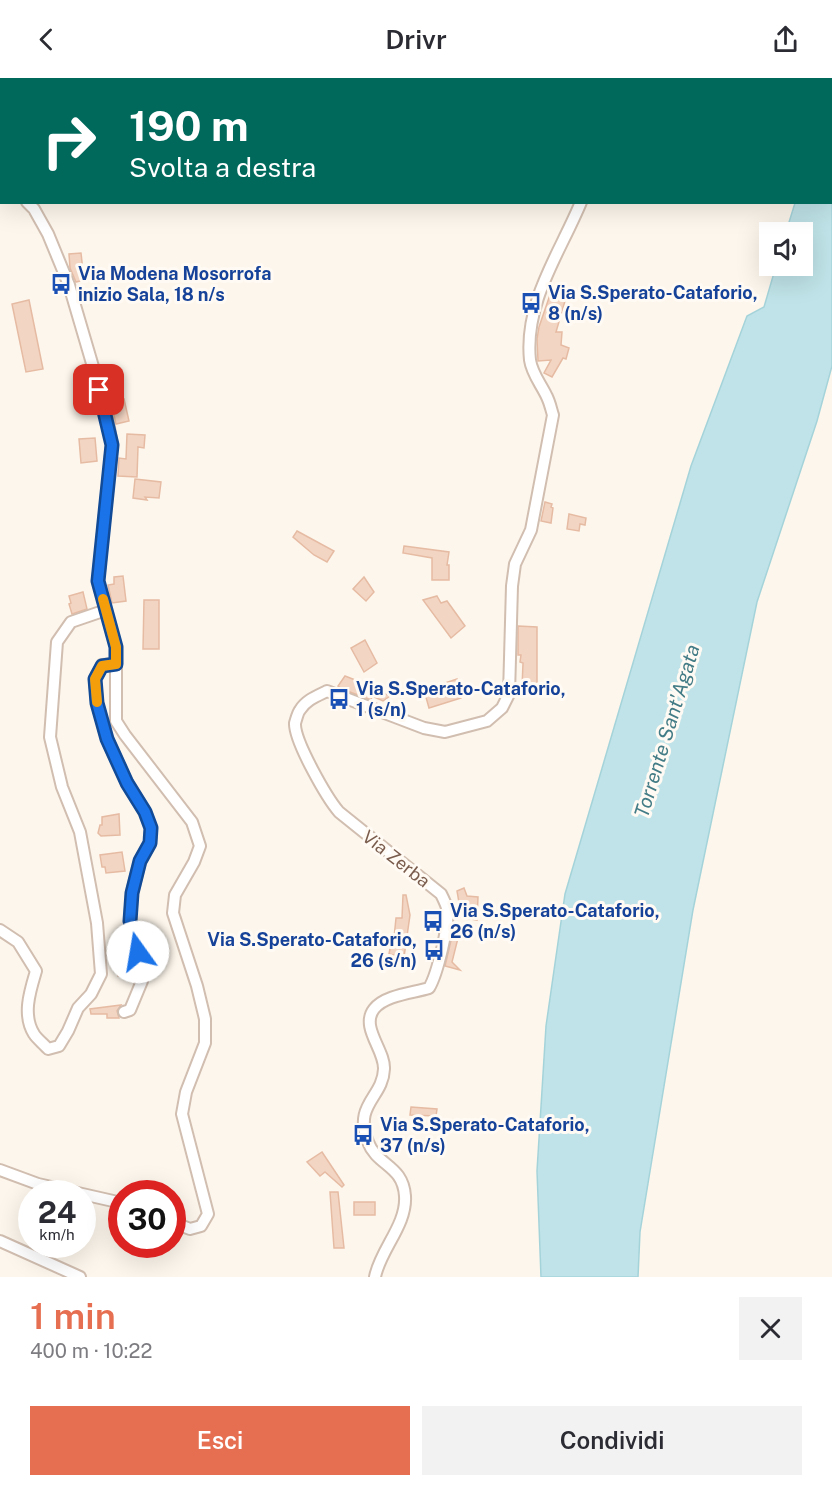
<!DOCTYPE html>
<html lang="it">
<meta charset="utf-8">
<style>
body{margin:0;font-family:"Public Sans",sans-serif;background:#f2f2f3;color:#2b2b33;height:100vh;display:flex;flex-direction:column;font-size:22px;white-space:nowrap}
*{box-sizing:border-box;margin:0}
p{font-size:20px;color:#7c7c81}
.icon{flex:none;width:33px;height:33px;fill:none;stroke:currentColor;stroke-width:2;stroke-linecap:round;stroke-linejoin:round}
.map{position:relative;height:1199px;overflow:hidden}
.panel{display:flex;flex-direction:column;background:#fff;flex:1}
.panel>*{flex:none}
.banner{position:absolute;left:0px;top:0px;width:832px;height:126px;box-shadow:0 6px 24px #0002;background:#00695c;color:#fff;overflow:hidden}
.fabs{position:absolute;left:759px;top:144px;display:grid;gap:12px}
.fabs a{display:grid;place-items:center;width:54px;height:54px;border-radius:0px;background:#fff;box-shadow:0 6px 24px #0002;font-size:30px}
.speed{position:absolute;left:18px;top:1102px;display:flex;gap:12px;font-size:30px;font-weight:700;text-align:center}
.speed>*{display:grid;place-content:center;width:78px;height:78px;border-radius:50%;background:#fff;box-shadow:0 6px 24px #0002;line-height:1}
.speed small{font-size:15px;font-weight:400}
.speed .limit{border:9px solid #d22;background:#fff;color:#111}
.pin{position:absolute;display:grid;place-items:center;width:51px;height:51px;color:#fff;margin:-26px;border-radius:12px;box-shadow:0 3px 9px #0006}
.me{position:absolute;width:66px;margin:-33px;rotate:347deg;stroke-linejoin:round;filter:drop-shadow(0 0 4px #0008)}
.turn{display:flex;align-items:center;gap:21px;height:126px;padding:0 30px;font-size:27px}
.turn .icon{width:78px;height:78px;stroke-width:2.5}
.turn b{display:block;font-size:42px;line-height:51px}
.round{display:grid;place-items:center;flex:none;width:63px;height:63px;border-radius:0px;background:#f2f2f3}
.headline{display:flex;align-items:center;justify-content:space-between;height:102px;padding:0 30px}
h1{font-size:36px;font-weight:600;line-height:45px;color:#e76f51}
.primary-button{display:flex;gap:12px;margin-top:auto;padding:12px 30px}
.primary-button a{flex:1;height:69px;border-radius:0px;background:#e76f51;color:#fff;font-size:24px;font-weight:600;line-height:69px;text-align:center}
.primary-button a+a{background:#f2f2f3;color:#2b2b33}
header{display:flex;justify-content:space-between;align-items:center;height:78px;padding:0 30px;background:#fff;font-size:27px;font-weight:600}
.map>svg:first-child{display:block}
.water{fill:#bfe3e8;stroke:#a5d3da;stroke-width:1.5}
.building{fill:#f3d5c3;stroke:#e6bba3;stroke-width:1.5}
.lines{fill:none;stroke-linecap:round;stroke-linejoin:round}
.minor-casing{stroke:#d1beb0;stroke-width:14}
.minor{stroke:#fff;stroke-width:10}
.route-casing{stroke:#114b97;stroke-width:15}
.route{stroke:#1a73e8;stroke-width:10}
.slow{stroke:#f59e0b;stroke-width:10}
.labels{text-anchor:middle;stroke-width:6;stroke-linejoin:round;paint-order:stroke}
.transit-label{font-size:18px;font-weight:bold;fill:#164399;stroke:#fffaf3;text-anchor:start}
.street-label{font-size:18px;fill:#7a5c4d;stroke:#fffaf3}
.water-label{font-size:20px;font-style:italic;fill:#437c86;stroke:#fffaf3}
</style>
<header><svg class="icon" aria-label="back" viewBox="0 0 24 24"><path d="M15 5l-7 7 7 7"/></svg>Drivr<svg class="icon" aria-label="share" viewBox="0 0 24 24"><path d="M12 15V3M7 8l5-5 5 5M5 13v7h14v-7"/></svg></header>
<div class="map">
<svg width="832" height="1199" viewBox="0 0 832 1199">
<rect width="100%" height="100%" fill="#fdf6ec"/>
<path class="water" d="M832,3V288L817,343L757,524L693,832L640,1154L638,1199H541L537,1093L546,948L565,816L691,388L747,238L764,229L776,188H802V154H786L795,125L831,124Z"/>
<g class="building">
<path d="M81,175L84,202L76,204L70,190L69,176Z"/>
<path d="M552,211L567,216L556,254H562L561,267L569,270L566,281L563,280L552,299L544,295L551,282L538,283L537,261L539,249Z"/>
<path d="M29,222L43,291L26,294L12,226Z"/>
<path d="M124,321L129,343L116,346L111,324Z"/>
<path d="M127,356L145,357L144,370L138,369L137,399L118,398L119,380L126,381Z"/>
<path d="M95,360L97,383L81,385L79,361Z"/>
<path d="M135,401L161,404L159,420L145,419L147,422L133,420Z"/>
<path d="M545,424L552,426L551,429L553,430L551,445L541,443Z"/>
<path d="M569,436L586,440L585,447L580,446L579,453L567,451Z"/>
<path d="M297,453L334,473L327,484L314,477L293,459Z"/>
<path d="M404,468L449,474L447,487H449V502H432V480L403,475Z"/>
<path d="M123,498L126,523L112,525L108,507L114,506V499Z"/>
<path d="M364,499L374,514L366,523L353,511Z"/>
<path d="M83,514L87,531L72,536L69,526L71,525L69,518Z"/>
<path d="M437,518L441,525L447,523L465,548L451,560L423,522Z"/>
<path d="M144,522H159V571H143Z"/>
<path d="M518,548L537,549V617H530L522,610L523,585L520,584L521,577H518Z"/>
<path d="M365,562L377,585L364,594L351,570Z"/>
<path d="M345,598L363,605L390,618L383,623L372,618L371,622L342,611L338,608Z"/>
<path d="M457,601L461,620L429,630L424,612Z"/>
<path d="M119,736L120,757L101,758L98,755L100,747H102V739Z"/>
<path d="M122,774L125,793L106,795L105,789H102L100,777Z"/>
<path d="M464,810L467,818L478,819L477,842L455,838L454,829L460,830L457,813Z"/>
<path d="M403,817H406L410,837L404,879L389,876L392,860H394L396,840H402Z"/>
<path d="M453,854L459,856L452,884L460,892L445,888Z"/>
<path d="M126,880H130L133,896L118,898L117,882H126Z"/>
<path d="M121,927L117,933L119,940H107V936H91L90,931Z"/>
<path d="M411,1029L437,1031L436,1038L410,1037Z"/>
<path d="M322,1074L344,1107L342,1109L325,1094L320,1098L307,1084Z"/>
<path d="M330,1114H338L344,1170H334Z"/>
<rect x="354" y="1124" width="21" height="13"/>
</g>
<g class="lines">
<defs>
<g id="minor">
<path d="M635,2L638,0"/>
<path d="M0,96L2,97"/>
<path d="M27,124L34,131L48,156L69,207L106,333L112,367L98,503L116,569V643L125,657L192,744L200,768L194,784L175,817L173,835L197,908L205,941V965L186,1014L182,1036L208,1136L201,1148L190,1151L172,1144"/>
<path d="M116,586L102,587L95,601L97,625L107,661L127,705L145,734L151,750L150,765L140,783L132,815L130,843L142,903L130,932L124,934"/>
<path d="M0,852L18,864L36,893C30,913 22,937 34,956C37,961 44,966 48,971L59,968L68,953L78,930L91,916L101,896L97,845L80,754L62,709L50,659L57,564L71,544L106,532"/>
<path d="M0,1092L38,1106L122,1125"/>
<path d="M0,1163L80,1199"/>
<path d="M375,1199C380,1172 407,1147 405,1118C403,1087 377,1088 368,1064C353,1026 383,1020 384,991C385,972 360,949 374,931C385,917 413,915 429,910C437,897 450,845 447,830C446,826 443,820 441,816L339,734C327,720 294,663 295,645C296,642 298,634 300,632C306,622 317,618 327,613L424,650L445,654L487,643L502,630L509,616L512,508L515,486L531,452L553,337C551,331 550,325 547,319C541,306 532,296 530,282C524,224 560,175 581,124"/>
</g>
</defs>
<use href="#minor" class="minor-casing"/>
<use href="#minor" class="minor"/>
</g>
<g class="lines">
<defs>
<path id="route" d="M99,312L112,367L98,503L116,569V586L102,588L95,601L97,625L107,661L127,705L145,734L151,750L150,765L140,783L132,815L130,843L138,874"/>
</defs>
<use href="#route" class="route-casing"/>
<use href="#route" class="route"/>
<path class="slow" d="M97,624L95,601L102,588L116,586V569L103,521"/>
</g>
<defs>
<symbol id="bus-bare" viewBox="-9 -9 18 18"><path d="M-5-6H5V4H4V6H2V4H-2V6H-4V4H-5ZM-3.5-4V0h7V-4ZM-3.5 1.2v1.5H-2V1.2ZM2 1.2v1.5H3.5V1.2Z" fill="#1a4fb4" stroke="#fffaf3" stroke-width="2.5" paint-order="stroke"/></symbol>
</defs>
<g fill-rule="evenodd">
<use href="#bus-bare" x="46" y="191" width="30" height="30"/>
<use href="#bus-bare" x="516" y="210" width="30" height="30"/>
<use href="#bus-bare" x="324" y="606" width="30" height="30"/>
<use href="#bus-bare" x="418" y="828" width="30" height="30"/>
<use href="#bus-bare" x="419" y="857" width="30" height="30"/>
<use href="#bus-bare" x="348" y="1042" width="30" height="30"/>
</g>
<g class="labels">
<g class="transit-label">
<text x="78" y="202">Via Modena Mosorrofa<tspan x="78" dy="21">inizio Sala, 18 n/s</tspan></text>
<text x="548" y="221">Via S.Sperato-Cataforio,<tspan x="548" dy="21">8 (n/s)</tspan></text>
<text x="356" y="617">Via S.Sperato-Cataforio,<tspan x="356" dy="21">1 (s/n)</tspan></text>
<text x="450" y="839">Via S.Sperato-Cataforio,<tspan x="450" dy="21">26 (n/s)</tspan></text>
<text x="417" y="868" text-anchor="end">Via S.Sperato-Cataforio,<tspan x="417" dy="21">26 (s/n)</tspan></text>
<text x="380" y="1053">Via S.Sperato-Cataforio,<tspan x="380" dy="21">37 (n/s)</tspan></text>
</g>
<g class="street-label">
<text transform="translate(396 781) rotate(38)" y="6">Via Zerba</text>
</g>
<g class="water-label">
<text transform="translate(667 653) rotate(-73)" y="7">Torrente Sant'Agata</text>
</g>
</g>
</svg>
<div class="fabs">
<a><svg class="icon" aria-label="sound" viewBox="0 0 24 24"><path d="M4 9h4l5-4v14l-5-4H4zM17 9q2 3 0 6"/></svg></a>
</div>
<div class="speed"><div>24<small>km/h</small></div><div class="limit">30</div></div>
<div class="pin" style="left:99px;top:312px;background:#d93025"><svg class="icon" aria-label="arrive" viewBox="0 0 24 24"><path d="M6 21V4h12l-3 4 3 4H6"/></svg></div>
<svg class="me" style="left:138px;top:874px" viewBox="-20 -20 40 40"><circle r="19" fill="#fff"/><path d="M0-13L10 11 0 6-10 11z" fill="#1a73e8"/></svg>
<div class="banner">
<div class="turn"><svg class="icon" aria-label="right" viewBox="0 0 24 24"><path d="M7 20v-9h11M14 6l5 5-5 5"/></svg><div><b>190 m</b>Svolta a destra</div></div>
</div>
</div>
<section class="panel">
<div class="headline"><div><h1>1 min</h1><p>400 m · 10:22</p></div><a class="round"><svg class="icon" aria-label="close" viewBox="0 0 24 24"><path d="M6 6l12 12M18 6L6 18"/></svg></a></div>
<div class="primary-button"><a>Esci</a><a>Condividi</a></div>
</section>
